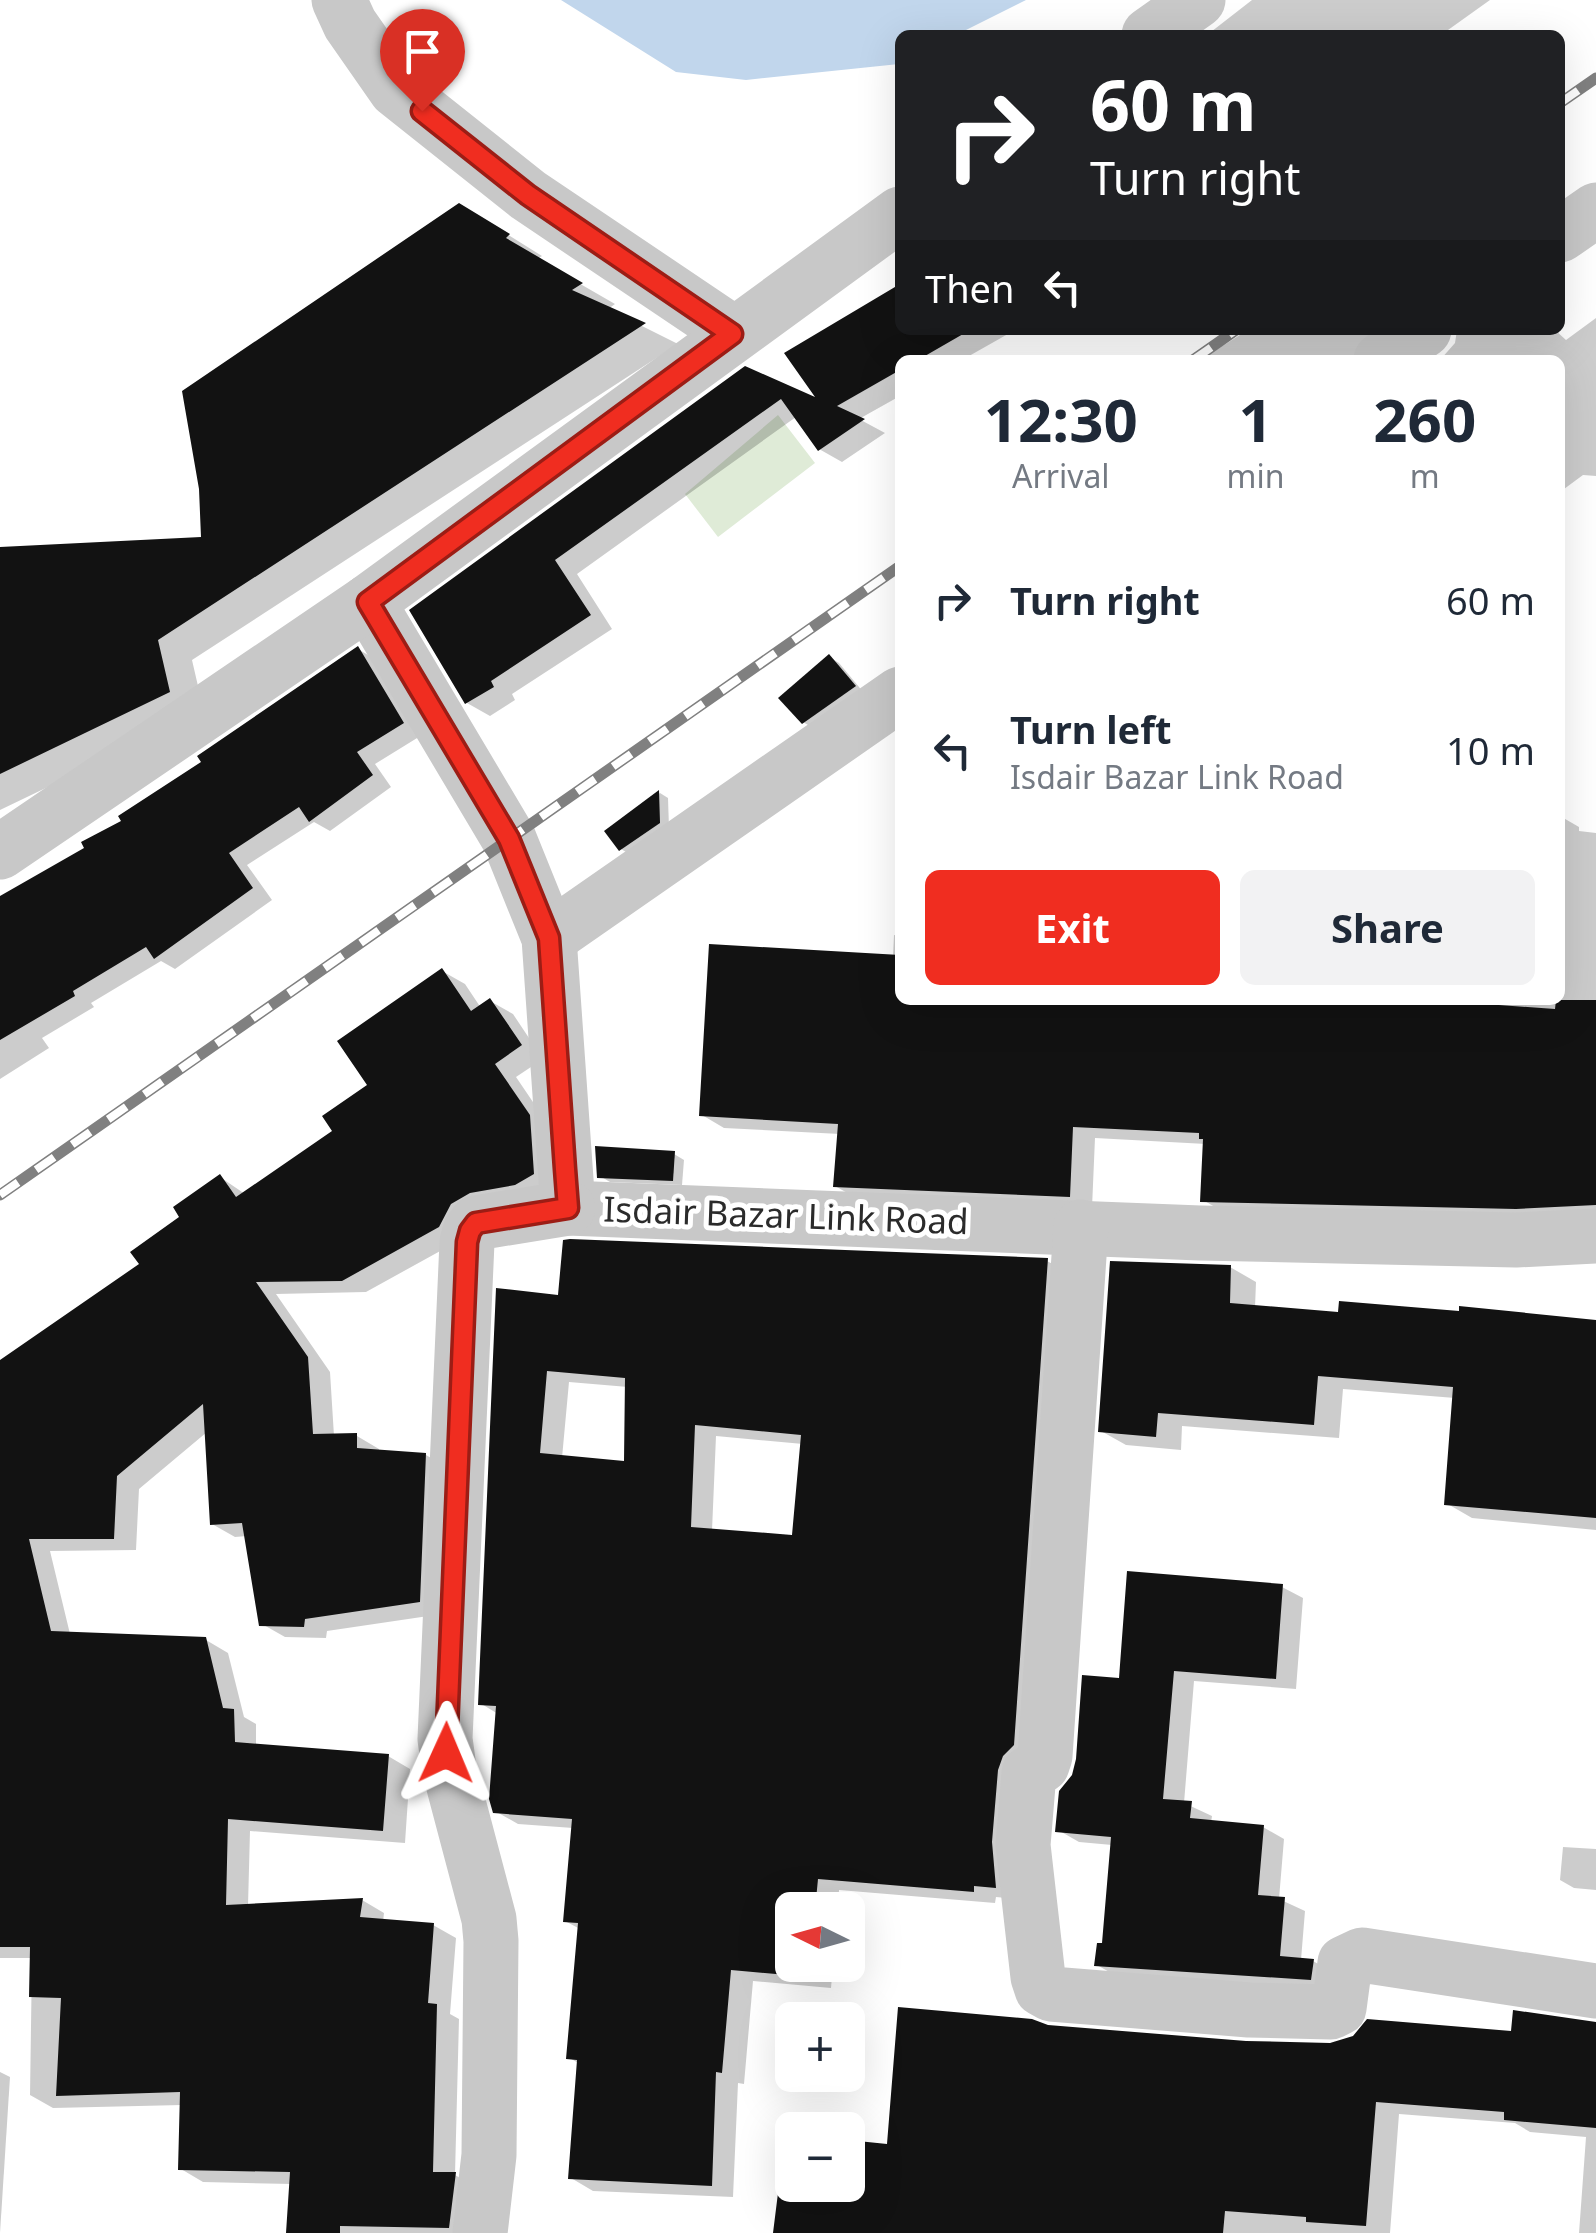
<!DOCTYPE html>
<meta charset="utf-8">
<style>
body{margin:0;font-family:"Noto Sans",sans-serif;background:#f2f2f3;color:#1f2937;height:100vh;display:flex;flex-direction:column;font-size:38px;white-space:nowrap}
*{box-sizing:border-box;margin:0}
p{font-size:32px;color:#747a83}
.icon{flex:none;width:55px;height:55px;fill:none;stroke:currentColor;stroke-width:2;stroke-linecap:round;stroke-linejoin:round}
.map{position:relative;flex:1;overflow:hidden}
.details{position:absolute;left:895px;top:355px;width:670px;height:650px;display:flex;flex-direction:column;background:#fff;border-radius:15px;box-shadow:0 10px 40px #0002}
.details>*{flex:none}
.banner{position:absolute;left:895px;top:30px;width:670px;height:305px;border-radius:15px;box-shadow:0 10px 40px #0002;background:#202124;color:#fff;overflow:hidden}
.needle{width:65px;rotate:275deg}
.tools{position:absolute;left:775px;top:1892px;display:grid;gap:20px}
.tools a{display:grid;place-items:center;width:90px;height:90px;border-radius:15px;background:#fff;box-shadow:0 10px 40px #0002;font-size:50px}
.pin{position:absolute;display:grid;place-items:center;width:85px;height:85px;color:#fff;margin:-102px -42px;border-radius:50% 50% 50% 0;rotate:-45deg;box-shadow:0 0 10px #0007}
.pin .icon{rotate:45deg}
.me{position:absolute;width:110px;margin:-55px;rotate:1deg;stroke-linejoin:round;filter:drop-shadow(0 0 8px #0008)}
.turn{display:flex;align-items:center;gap:35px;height:210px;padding:0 30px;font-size:45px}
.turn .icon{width:130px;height:130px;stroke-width:2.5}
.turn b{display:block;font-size:70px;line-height:85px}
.then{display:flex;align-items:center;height:95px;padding:0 30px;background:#0003;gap:20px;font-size:38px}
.eta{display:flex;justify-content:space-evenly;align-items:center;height:170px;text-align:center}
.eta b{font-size:60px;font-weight:700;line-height:70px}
.button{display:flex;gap:20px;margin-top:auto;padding:20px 30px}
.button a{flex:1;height:115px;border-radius:15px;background:#f02d20;color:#fff;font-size:40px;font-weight:700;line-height:115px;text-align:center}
.button a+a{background:#f2f2f3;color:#1f2937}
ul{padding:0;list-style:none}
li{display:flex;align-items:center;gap:30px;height:150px;padding:0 30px}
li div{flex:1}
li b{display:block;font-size:38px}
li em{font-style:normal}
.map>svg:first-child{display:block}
.green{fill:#dfebd7}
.water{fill:#c1d6ec}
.shadow{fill:#0003;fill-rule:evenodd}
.building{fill:#121212;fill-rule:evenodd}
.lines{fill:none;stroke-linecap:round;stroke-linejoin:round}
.minor{stroke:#c8c8c8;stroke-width:55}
.rail-casing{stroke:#808080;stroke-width:11}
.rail{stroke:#fff;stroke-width:8;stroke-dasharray:22;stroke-linecap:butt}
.route-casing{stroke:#9c1d15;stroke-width:25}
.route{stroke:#f02d20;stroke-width:18}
.labels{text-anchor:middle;stroke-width:10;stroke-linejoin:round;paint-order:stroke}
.street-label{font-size:35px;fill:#2b2b2b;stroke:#fff}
</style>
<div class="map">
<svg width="1596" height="2233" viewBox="0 0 1596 2233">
<rect width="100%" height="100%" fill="#fff"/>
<path class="green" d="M778,415L815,463L718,537L685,494Z"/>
<path class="water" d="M561,0H1026L956,35H900L899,64L746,80L676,72Z"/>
<g class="shadow">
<path d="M1252,0H1490L1441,35H1207Z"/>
<path d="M494,226L542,256L537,259L615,304L608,309L678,344L192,660L204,712L0,810V549L204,539Z"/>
<path d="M900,287V330H1015L962,360H900V396L859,419L885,433L842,462L819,449L796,417L577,574L612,629L512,694L515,700L490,716L467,703L413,611L745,369L822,403Z"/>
<path d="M1596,318V476L1583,475L1560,492V360H1440L1455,343L1457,330H1555L1566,340Z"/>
<path d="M1248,330H1393L1365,360H1200Z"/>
<path d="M358,649L378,661L422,735L375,764L391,787L330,831L314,822L247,865L272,900L175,969L161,961L91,1003L94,1007L42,1038L49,1048L0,1079V899L87,848Z"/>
<path d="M829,657L839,663L864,693L813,728L803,722Z"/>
<path d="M660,793L668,798L669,828L631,855L621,849L608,832Z"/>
<path d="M1560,816L1579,827V831L1596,833V1218L1225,1213L1203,1200L1206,1144L1095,1138L1092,1208L858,1199L835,1186L840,1134L724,1128L702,1115L893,957L894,935L900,936V1000H1560Z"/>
<path d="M442,971L465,984L481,1008L490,1001L513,1014L543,1059L516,1077L552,1130L556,1187L366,1292L276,1294L330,1372L334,1436H357L379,1449V1452L426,1455L448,1468L442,1614L327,1631L326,1638L285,1637L262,1624L247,1536L235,1537L212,1524L207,1432L139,1489L136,1550L50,1551L70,1634L206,1640L228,1653L244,1717L256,1724V1746L388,1756L410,1769L405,1843L250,1831L248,1906L362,1900L384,1913L383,1922L433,1925L456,1938L450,2014L459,2019L455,2175L477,2188L472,2233H288L292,2184L203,2182L181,2169L182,2105L53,2108L30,2095L32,1958H0V1363L142,1264L220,1177L245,1194L335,1132L370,1086Z"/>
<path d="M674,1154L684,1160L682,1185L610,1182L600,1176Z"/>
<path d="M1047,1261L1069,1273L1017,1899L996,1897L995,1903L839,1890L838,1910H792V1965H833L831,1988L753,1981L744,2084L738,2083L733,2197L593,2191L571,2178L580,2064L568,2057L580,1929L565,1921L573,1828L518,1824L495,1811L498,1714L480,1703L561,1298ZM569,1382L628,1387L626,1463L562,1458ZM716,1436L803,1444L795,1537L712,1531Z"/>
<path d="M1230,1267L1256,1282L1255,1308L1340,1314L1596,1321V1530L1472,1518L1446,1503L1455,1398L1343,1389L1339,1438L1182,1426L1181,1450L1126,1445L1101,1431Z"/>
<path d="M1282,1587L1303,1598L1296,1689L1194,1681L1184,1803L1212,1816L1211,1823L1263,1827L1284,1839L1279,1899L1305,1911L1301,1960L1313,1961L1334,1973L1331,1991L1118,1977L1097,1965L1104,1946L1112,1845L1079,1842L1058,1830L1074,1776L1121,1681Z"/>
<path d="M1563,1847L1596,1849V1890L1574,1888L1560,1880Z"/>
<path d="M1596,2024V2233H1579L1586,2137L1530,2132L1515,2123L1399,2114L1390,2233H775L784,2169L792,2151V2185H848V2143L889,2146L1048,2028L1246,2044L1331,2046L1513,2034Z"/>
<path d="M0,2072L10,2077L0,2233Z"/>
</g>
<g class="building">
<path d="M459,203L510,234L506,238L583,283L572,290L646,323L158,640L170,692L0,774V547L201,537L199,489L182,391Z"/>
<path d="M900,284V330H970L918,360H900V370L837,406L865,419L818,451L781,399L555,560L591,615L491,681L494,687L465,704L409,610L745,366L815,397L784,353Z"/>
<path d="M358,646L404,723L357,752L373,775L309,822L299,807L229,853L253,888L154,959L146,947L73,991L75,996L0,1040V896L84,848L81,842L121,821L118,816L201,762L197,756Z"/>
<path d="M829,654L856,686L802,724L778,698Z"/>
<path d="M659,790L660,823L619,851L604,831Z"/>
<path d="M709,944L900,955V1000H1431L1555,1009L1556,1000H1596V1205L1516,1209L1200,1202L1203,1139H1199V1133L1073,1127L1070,1197L833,1187L838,1124L699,1116Z"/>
<path d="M442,968L471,1011L490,998L522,1045L495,1064L530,1115L534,1174L515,1185L470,1193L451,1204L439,1227L342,1281L256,1282L308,1357L313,1434L357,1433V1448L426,1453L420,1602L305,1619L304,1627L259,1626L242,1523L210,1525L203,1404L117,1476L114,1539H29L51,1631L206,1637L223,1708L234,1709L235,1742L389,1754L383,1831L228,1819L226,1905L363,1898L360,1917L434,1923L428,2003L437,2004L433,2172H456L449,2228L340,2226V2233H286L290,2172L178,2170L180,2092L56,2096L61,1998L29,1997L30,1947H0V1360L139,1264L130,1252L179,1217L173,1207L220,1174L236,1197L332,1131L322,1116L367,1085L337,1041Z"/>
<path d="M595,1146L675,1151L673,1181L597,1178Z"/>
<path d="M570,1239L1048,1258L1014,1745L1003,1756L998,1770L992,1842L996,1888L974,1886V1892L818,1879L815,1910H792V1965H810L809,1977L731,1970L722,2073L716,2072L712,2186L568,2179L577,2060L566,2059L578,1923L563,1922L572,1819L493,1813L489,1799L496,1706L478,1705L496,1288L558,1295L563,1240ZM547,1371L625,1378L624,1461L540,1453ZM695,1425L801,1435L792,1535L691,1527Z"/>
<path d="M1110,1261L1231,1265L1230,1303L1338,1312L1339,1301L1459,1311V1306L1596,1320V1518L1444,1505L1453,1387L1318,1376L1314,1425L1158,1413L1156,1437L1098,1432Z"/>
<path d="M1127,1571L1283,1584L1276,1679L1174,1671L1163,1799L1192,1801L1190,1818L1264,1825L1258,1895L1285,1897L1280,1956L1314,1959L1311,1980L1094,1966L1097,1943H1102L1111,1837L1055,1832L1059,1791L1072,1775L1076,1759L1082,1675L1119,1678Z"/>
<path d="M898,2007L1032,2019L1048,2025L1246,2041L1330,2043L1353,2036L1367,2019L1511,2031L1513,2010L1596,2022V2128L1504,2120V2112L1376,2102L1366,2226L1306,2222V2217L1225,2211L1223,2233H773L781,2169L792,2146V2185H848V2140L887,2144Z"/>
</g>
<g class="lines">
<g class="minor">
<path d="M339,0L350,24L396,90L528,195L733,333"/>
<path d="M1149,35L1198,0"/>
<path d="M1560,235L1596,210"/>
<path d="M1381,360L1424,330"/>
<path d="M368,602L509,839L549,938L568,1208L1200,1233L1516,1240L1596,1236"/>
<path d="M0,852L368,602L900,214"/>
<path d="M549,938L900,694"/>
<path d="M1081,1227L1045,1756L1042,1765L1029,1773L1023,1845L1038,1977L1042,1989L1051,1994L1249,2010L1331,2012L1339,2008L1345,1963L1362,1955L1596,1991"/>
<path d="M480,2233L489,2155L491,1941L489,1919L449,1768L445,1739L467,1242L470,1231L476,1223L568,1208"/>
</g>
<defs>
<g id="rail">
<path d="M1560,103L1596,78"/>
<path d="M1193,360L1236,330"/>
<path d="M0,1195L900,566"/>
</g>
</defs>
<use href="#rail" class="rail-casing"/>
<use href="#rail" class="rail"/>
</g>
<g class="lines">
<defs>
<path id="route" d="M422,111L528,195L732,334L368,602L509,839L549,938L565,1169L568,1208L476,1223L470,1231L467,1242L446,1753"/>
</defs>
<use href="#route" class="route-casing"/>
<use href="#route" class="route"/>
</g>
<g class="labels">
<g class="street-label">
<text transform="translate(786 1216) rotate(2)" y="12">Isdair Bazar Link Road</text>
</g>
</g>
</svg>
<div class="tools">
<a><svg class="needle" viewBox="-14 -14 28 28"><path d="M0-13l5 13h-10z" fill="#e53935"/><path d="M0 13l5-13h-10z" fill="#747a83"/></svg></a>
<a>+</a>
<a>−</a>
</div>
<div class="pin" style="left:422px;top:111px;background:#d93025"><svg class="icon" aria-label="arrive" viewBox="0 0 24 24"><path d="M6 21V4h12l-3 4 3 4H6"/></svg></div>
<svg class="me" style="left:446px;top:1753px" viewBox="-20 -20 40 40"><path d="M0-17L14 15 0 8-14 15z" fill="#f02d20" stroke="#fff" stroke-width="4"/></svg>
<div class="banner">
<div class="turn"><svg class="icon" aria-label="right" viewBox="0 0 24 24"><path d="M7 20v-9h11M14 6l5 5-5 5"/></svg><div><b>60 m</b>Turn right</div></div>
<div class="then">Then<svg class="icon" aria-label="left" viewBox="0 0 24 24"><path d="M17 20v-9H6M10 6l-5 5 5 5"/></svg></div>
</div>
<section class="details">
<div class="eta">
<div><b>12:30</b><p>Arrival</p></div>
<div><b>1</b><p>min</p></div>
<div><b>260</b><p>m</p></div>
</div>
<ul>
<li><svg class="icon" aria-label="right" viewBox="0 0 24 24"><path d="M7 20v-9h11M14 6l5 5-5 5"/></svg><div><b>Turn right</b></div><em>60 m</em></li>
<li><svg class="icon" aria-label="left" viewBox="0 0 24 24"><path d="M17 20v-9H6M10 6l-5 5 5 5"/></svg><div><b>Turn left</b><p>Isdair Bazar Link Road</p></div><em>10 m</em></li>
</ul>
<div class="button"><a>Exit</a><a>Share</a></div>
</section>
</div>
